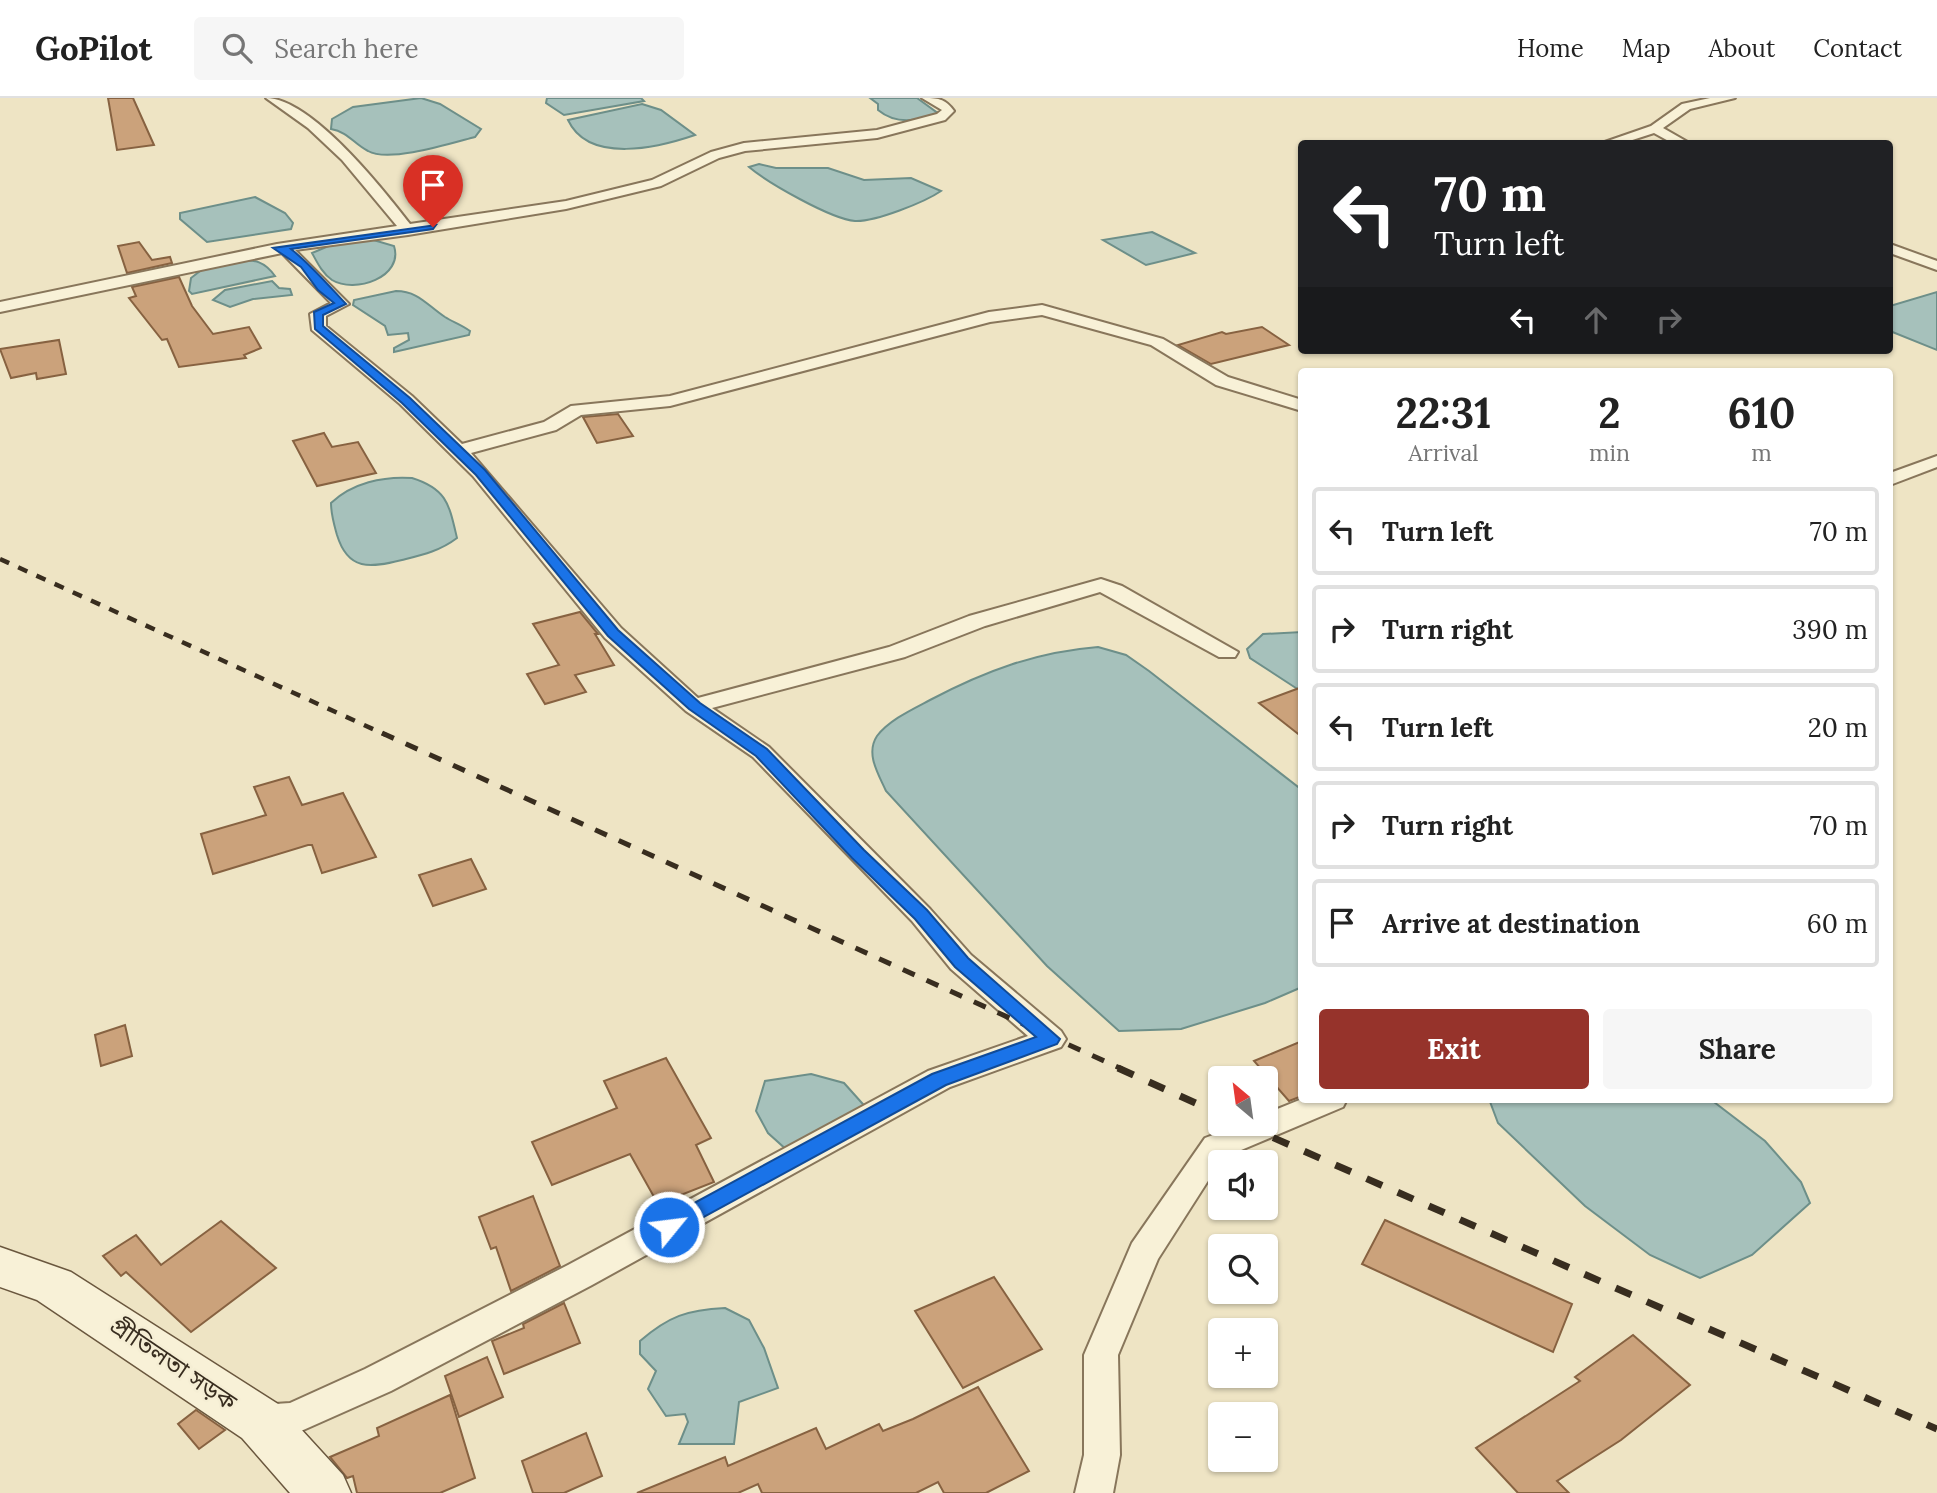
<!DOCTYPE html>
<meta charset="utf-8">
<style>
body{margin:0;font-family:Lora,"Noto Sans Bengali",serif;background:#f6f6f6;color:#222;height:100vh;display:flex;flex-direction:column;font-size:26px;white-space:nowrap}
*{box-sizing:border-box;margin:0}
p{font-size:23px;color:#767676}
.icon{flex:none;width:38px;height:38px;fill:none;stroke:currentColor;stroke-width:2;stroke-linecap:round;stroke-linejoin:round}
.map{position:relative;flex:1;overflow:hidden}
.panel{position:absolute;left:1298px;top:270px;width:595px;height:735px;display:flex;flex-direction:column;background:#fff;border-radius:7px;box-shadow:0 2px 5px #0004}
.panel>*{flex:none}
.top-card{position:absolute;left:1298px;top:42px;width:595px;height:214px;border-radius:7px;box-shadow:0 2px 5px #0004;background:#202124;color:#fff;overflow:hidden}
.needle{width:46px;rotate:331deg}
.fabs{position:absolute;left:1208px;top:968px;display:grid;gap:14px}
.fabs a{display:grid;place-items:center;width:70px;height:70px;border-radius:7px;background:#fff;box-shadow:0 2px 5px #0004;font-size:35px}
.pin{position:absolute;display:grid;place-items:center;width:60px;height:60px;color:#fff;margin:-72px -30px;border-radius:50% 50% 50% 0;rotate:-45deg;box-shadow:0 0 7px #0007}
.pin .icon{rotate:45deg}
.me{position:absolute;width:77px;margin:-38px;rotate:61deg;stroke-linejoin:round;filter:drop-shadow(0 0 5px #0008)}
.turn{display:flex;align-items:center;gap:24px;height:147px;padding:0 21px;font-size:32px}
.turn .icon{width:91px;height:91px;stroke-width:2.5}
.turn b{display:block;font-size:49px;line-height:60px}
.lanes{display:flex;align-items:center;height:66px;padding:0 21px;background:#0003;justify-content:center;gap:35px;direction:ltr}
.lanes .off{opacity:.35}
.eta{display:flex;justify-content:space-evenly;align-items:center;height:119px;text-align:center}
.eta b{font-size:42px;font-weight:800;line-height:49px}
.action{display:flex;gap:14px;margin-top:auto;padding:14px 21px}
.action a{flex:1;height:80px;border-radius:7px;background:#96332b;color:#fff;font-size:28px;font-weight:800;line-height:80px;text-align:center}
.action a+a{background:#f6f6f6;color:#222}
ul{padding:0;list-style:none}
li{display:flex;align-items:center;gap:21px;height:88px;margin:0 14px 10px;padding:0 7px;border:4px solid #e0e0e0;border-radius:7px}
li div{flex:1}
li b{display:block;font-size:26px}
li em{font-style:normal}
header{display:flex;align-items:center;gap:42px;box-sizing:border-box;height:98px;padding:0 35px;background:#fff;border-bottom:2px solid #e0e0e0}
header strong{font-size:33px}
nav{display:flex;gap:38px;margin-inline-start:auto;font-size:24px}
.search{width:490px;height:63px;background:#f6f6f6;display:flex;align-items:center;gap:18px;box-sizing:border-box;padding:0 24px;border-radius:7px;color:#767676;font-size:26px}
.map>svg:first-child{display:block}
.water{fill:#a6c1bb;stroke:#6d8f89;stroke-width:2}
.building{fill:#cba27b;stroke:#876241;stroke-width:2}
.lines{fill:none;stroke-linecap:round;stroke-linejoin:round}
.street-casing{stroke:#88765b;stroke-width:4}
.secondary-casing{stroke:#6a573e;stroke-width:3}
.street{fill:#f8f1d7;fill-rule:evenodd}
.secondary{fill:#f8f1d7;fill-rule:evenodd}
.rail-far2{stroke:#382d1f;stroke-width:4.5;stroke-dasharray:10 10;stroke-linecap:butt}
.rail-far1{stroke:#382d1f;stroke-width:5;stroke-dasharray:13 13;stroke-linecap:butt}
.rail{stroke:#382d1f;stroke-width:7;stroke-dasharray:17 17;stroke-linecap:butt}
.route{fill:#1a73e8;stroke:#114b97;stroke-width:2}
.labels{text-anchor:middle;stroke-width:5;stroke-linejoin:round;paint-order:stroke}
.near-street-label{font-size:24px;fill:#382d1f;stroke:#f5eed4}
</style>
<header>
<strong>GoPilot</strong>
<div class="search"><svg class="icon" aria-label="search" viewBox="0 0 24 24"><circle cx="10" cy="10" r="6"/><path d="M15 15l6 6"/></svg>Search here</div>
<nav><a>Home</a><a>Map</a><a>About</a><a>Contact</a></nav>
</header>
<div class="map">
<svg width="1937" height="1395" viewBox="0 0 1937 1395">
<rect width="100%" height="100%" fill="#eee4c4"/>
<g class="water">
<path d="M421,0L440,6L481,31L475,39C452,45 389,65 368,53C354,46 348,34 331,31L332,21L353,9Z"/>
<path d="M547,0H641L644,3L564,17L546,5Z"/>
<path d="M870,0H917L939,16C917,23 896,27 878,12V6Z"/>
<path d="M642,6L661,12L695,37C660,49 589,67 568,22Z"/>
<path d="M759,66L776,70H828L864,82L911,80L941,93C925,104 875,124 855,123C831,121 768,85 749,69Z"/>
<path d="M255,99L285,115L293,125L291,131L207,144L180,121V115Z"/>
<path d="M1152,134L1195,155L1146,167L1103,142Z"/>
<path d="M370,141L394,148C404,179 355,196 332,182C322,175 317,164 312,155L331,147Z"/>
<path d="M237,162C256,162 264,163 275,178L192,196L189,193L191,180L208,167Z"/>
<path d="M272,183L279,190L290,191L292,197L253,201L230,209L213,202L225,192Z"/>
<path d="M396,193C418,193 427,207 445,219C453,224 462,227 470,233L469,237L394,254V250L409,242L408,235L388,237L385,228L353,207L354,202Z"/>
<path d="M1937,194V252L1890,233V208Z"/>
<path d="M412,380C447,391 449,406 457,440C440,453 422,457 402,462C370,470 348,473 337,437C334,426 331,417 331,405C352,385 383,378 412,380Z"/>
<path d="M1302,534V594L1250,560L1247,551L1263,536Z"/>
<path d="M1098,549L1126,557L1149,573L1302,692V889L1265,905L1181,931L1119,933L1047,868L886,693C879,677 865,656 877,638C889,622 913,611 930,602C985,573 1036,554 1098,549Z"/>
<path d="M811,976L844,985L870,1014L788,1053L768,1035L756,1013L765,983Z"/>
<path d="M1489,1001H1710L1765,1043L1801,1084L1810,1105L1752,1157L1700,1180L1650,1157L1585,1108L1498,1025Z"/>
<path d="M725,1210L749,1222L764,1250L778,1290L739,1304L734,1346H679L688,1324L685,1316L666,1318L648,1291L656,1273L640,1256V1243C669,1218 687,1212 725,1210Z"/>
</g>
<g class="building">
<path d="M108,0H133L154,47L117,52Z"/>
<path d="M139,144L152,162L170,159L172,165L127,175L118,148Z"/>
<path d="M179,179L192,208L213,236L249,229L261,250L244,257L246,260L179,269L167,241L162,242L129,200L136,198L132,189Z"/>
<path d="M1262,229L1289,247L1211,266L1178,247L1222,234L1226,236Z"/>
<path d="M59,242L66,276L37,281L36,275L11,280L0,251Z"/>
<path d="M618,316L633,338L597,345L583,319Z"/>
<path d="M324,335L332,349L358,344L376,375L317,388L293,343Z"/>
<path d="M580,514L598,536H595L614,567L575,577L586,594L545,606L527,576L559,567L533,526Z"/>
<path d="M1302,589V639L1259,605Z"/>
<path d="M289,679L302,707L343,695L376,759L322,775L312,747H308L213,776L201,736L266,717L254,689Z"/>
<path d="M471,761L486,791L433,808L419,777Z"/>
<path d="M125,927L132,958L101,968L95,937Z"/>
<path d="M1302,943V998L1289,1003L1254,963Z"/>
<path d="M666,960L711,1040L696,1047L714,1084L658,1106L630,1056L552,1087L532,1044L617,1010L604,983Z"/>
<path d="M533,1098L560,1168L511,1193L496,1149L491,1151L479,1119Z"/>
<path d="M1385,1122L1572,1206L1553,1254L1362,1166Z"/>
<path d="M221,1123L276,1170L191,1234L126,1174L121,1178L103,1158L136,1137L161,1167Z"/>
<path d="M994,1179L1042,1251L963,1290L915,1213Z"/>
<path d="M564,1205L580,1245L504,1276L492,1243L524,1230L523,1226Z"/>
<path d="M1633,1237L1690,1287L1621,1342L1557,1383L1569,1395H1518L1476,1350L1580,1283L1575,1279Z"/>
<path d="M487,1259L503,1299L459,1319L445,1278Z"/>
<path d="M978,1289L1029,1373L986,1395H944L938,1384L916,1395H762L758,1386L738,1395H637L725,1359L728,1368L816,1330L826,1351L879,1326L883,1333L913,1321Z"/>
<path d="M450,1297L475,1380L440,1395H357L353,1378L347,1380L330,1359L379,1338L377,1330Z"/>
<path d="M196,1312L225,1332L199,1351L178,1326Z"/>
<path d="M586,1335L602,1378L564,1395H533L522,1363Z"/>
</g>
<g class="lines">
<defs>
<g id="street">
<path d="M266,0C311,0 383,91 410,126L566,103L652,82L711,54L744,45L877,32L937,16L942,12L922,0C937,0 945,0 954,13L945,22L877,40L745,53L719,60L661,88L566,111L408,137L295,152L349,206L326,218V228L412,298L462,346L544,324L571,308L670,298L989,214L1042,207L1163,241L1228,279L1302,302V313L1216,287L1151,247L1042,217L990,224L670,308L581,317L556,332L471,355L621,530L698,600L889,549L969,518L1101,481L1122,488L1238,554L1235,559H1219L1100,494L985,528L905,559L712,610L769,649L930,811L971,857L1061,933L1066,941L1061,949L950,989L592,1187L391,1293L292,1337L260,1339L247,1335L242,1323L247,1311L260,1307L290,1305L365,1271L568,1167L928,973L1028,938L951,871L912,823L753,659L686,613L605,540L473,378L400,306L312,232L310,216L331,205L282,155L0,214V204L277,146L397,128L342,62L308,30Z"/>
<path d="M1710,0H1735L1690,11L1663,30L1691,46H1674L1654,35L1620,46H1599L1651,28L1682,6Z"/>
<path d="M1890,146L1937,163V172L1890,155Z"/>
<path d="M1937,358V369L1890,387V375Z"/>
<path d="M1302,1001H1347L1343,1009L1227,1058L1220,1064L1158,1161L1118,1257L1120,1357L1113,1395H1075L1084,1357V1257L1132,1145L1205,1040L1242,1026H1265V1016Z"/>
</g>
<path id="secondary" d="M0,1149L71,1174L278,1306L343,1377L351,1395H290L242,1340L37,1202L0,1189Z"/>
</defs>
<use href="#street" class="street-casing"/>
<use href="#secondary" class="secondary-casing"/>
<use href="#street" class="street"/>
<use href="#secondary" class="secondary"/>
<path class="rail-far2" d="M0,461L386,637"/>
<path class="rail-far1" d="M382,635L1122,971"/>
<g class="rail">
<path d="M1118,970L1220,1016"/>
<path d="M1242,1026L1937,1331"/>
</g>
</g>
<path class="route" d="M436,127L433,131L291,151C311,167 328,187 346,206L323,217V228L410,300L485,372L618,532L700,605L767,651L864,752L927,812L968,860L1060,941L1057,946L946,987L669,1138L661,1135L658,1129L661,1123L932,976L1036,939L955,869L915,821L852,760L756,658L689,611L608,538L476,377L402,305L315,231L314,214L334,205L318,192L301,169L273,150Z"/>
<g class="labels">
<g class="near-street-label">
<text transform="translate(173 1266) rotate(34)" y="8">প্রীতিলতা সড়ক</text>
</g>
</g>
</svg>
<div class="fabs">
<a><svg class="needle" viewBox="-14 -14 28 28"><path d="M0-13l5 13h-10z" fill="#e53935"/><path d="M0 13l5-13h-10z" fill="#767676"/></svg></a>
<a><svg class="icon" aria-label="sound" viewBox="0 0 24 24"><path d="M4 9h4l5-4v14l-5-4H4zM17 9q2 3 0 6"/></svg></a>
<a><svg class="icon" aria-label="search" viewBox="0 0 24 24"><circle cx="10" cy="10" r="6"/><path d="M15 15l6 6"/></svg></a>
<a>+</a>
<a>−</a>
</div>
<div class="pin" style="left:433px;top:129px;background:#d93025"><svg class="icon" aria-label="arrive" viewBox="0 0 24 24"><path d="M6 21V4h12l-3 4 3 4H6"/></svg></div>
<svg class="me" style="left:669px;top:1129px" viewBox="-20 -20 40 40"><circle r="17" fill="#1a73e8" stroke="#fff" stroke-width="3"/><path d="M0-11L8 9 0 5-8 9z" fill="#fff"/></svg>
<div class="top-card">
<div class="turn"><svg class="icon" aria-label="left" viewBox="0 0 24 24"><path d="M17 20v-9H6M10 6l-5 5 5 5"/></svg><div><b>70 m</b>Turn left</div></div>
<div class="lanes"><svg class="icon" aria-label="left" viewBox="0 0 24 24"><path d="M17 20v-9H6M10 6l-5 5 5 5"/></svg><svg class="icon off" aria-label="ahead" viewBox="0 0 24 24"><path d="M12 20V5M6 11l6-6 6 6"/></svg><svg class="icon off" aria-label="right" viewBox="0 0 24 24"><path d="M7 20v-9h11M14 6l5 5-5 5"/></svg></div>
</div>
<section class="panel">
<div class="eta">
<div><b>22:31</b><p>Arrival</p></div>
<div><b>2</b><p>min</p></div>
<div><b>610</b><p>m</p></div>
</div>
<ul>
<li><svg class="icon" aria-label="left" viewBox="0 0 24 24"><path d="M17 20v-9H6M10 6l-5 5 5 5"/></svg><div><b>Turn left</b></div><em>70 m</em></li>
<li><svg class="icon" aria-label="right" viewBox="0 0 24 24"><path d="M7 20v-9h11M14 6l5 5-5 5"/></svg><div><b>Turn right</b></div><em>390 m</em></li>
<li><svg class="icon" aria-label="left" viewBox="0 0 24 24"><path d="M17 20v-9H6M10 6l-5 5 5 5"/></svg><div><b>Turn left</b></div><em>20 m</em></li>
<li><svg class="icon" aria-label="right" viewBox="0 0 24 24"><path d="M7 20v-9h11M14 6l5 5-5 5"/></svg><div><b>Turn right</b></div><em>70 m</em></li>
<li><svg class="icon" aria-label="arrive" viewBox="0 0 24 24"><path d="M6 21V4h12l-3 4 3 4H6"/></svg><div><b>Arrive at destination</b></div><em>60 m</em></li>
</ul>
<div class="action"><a>Exit</a><a>Share</a></div>
</section>
</div>
